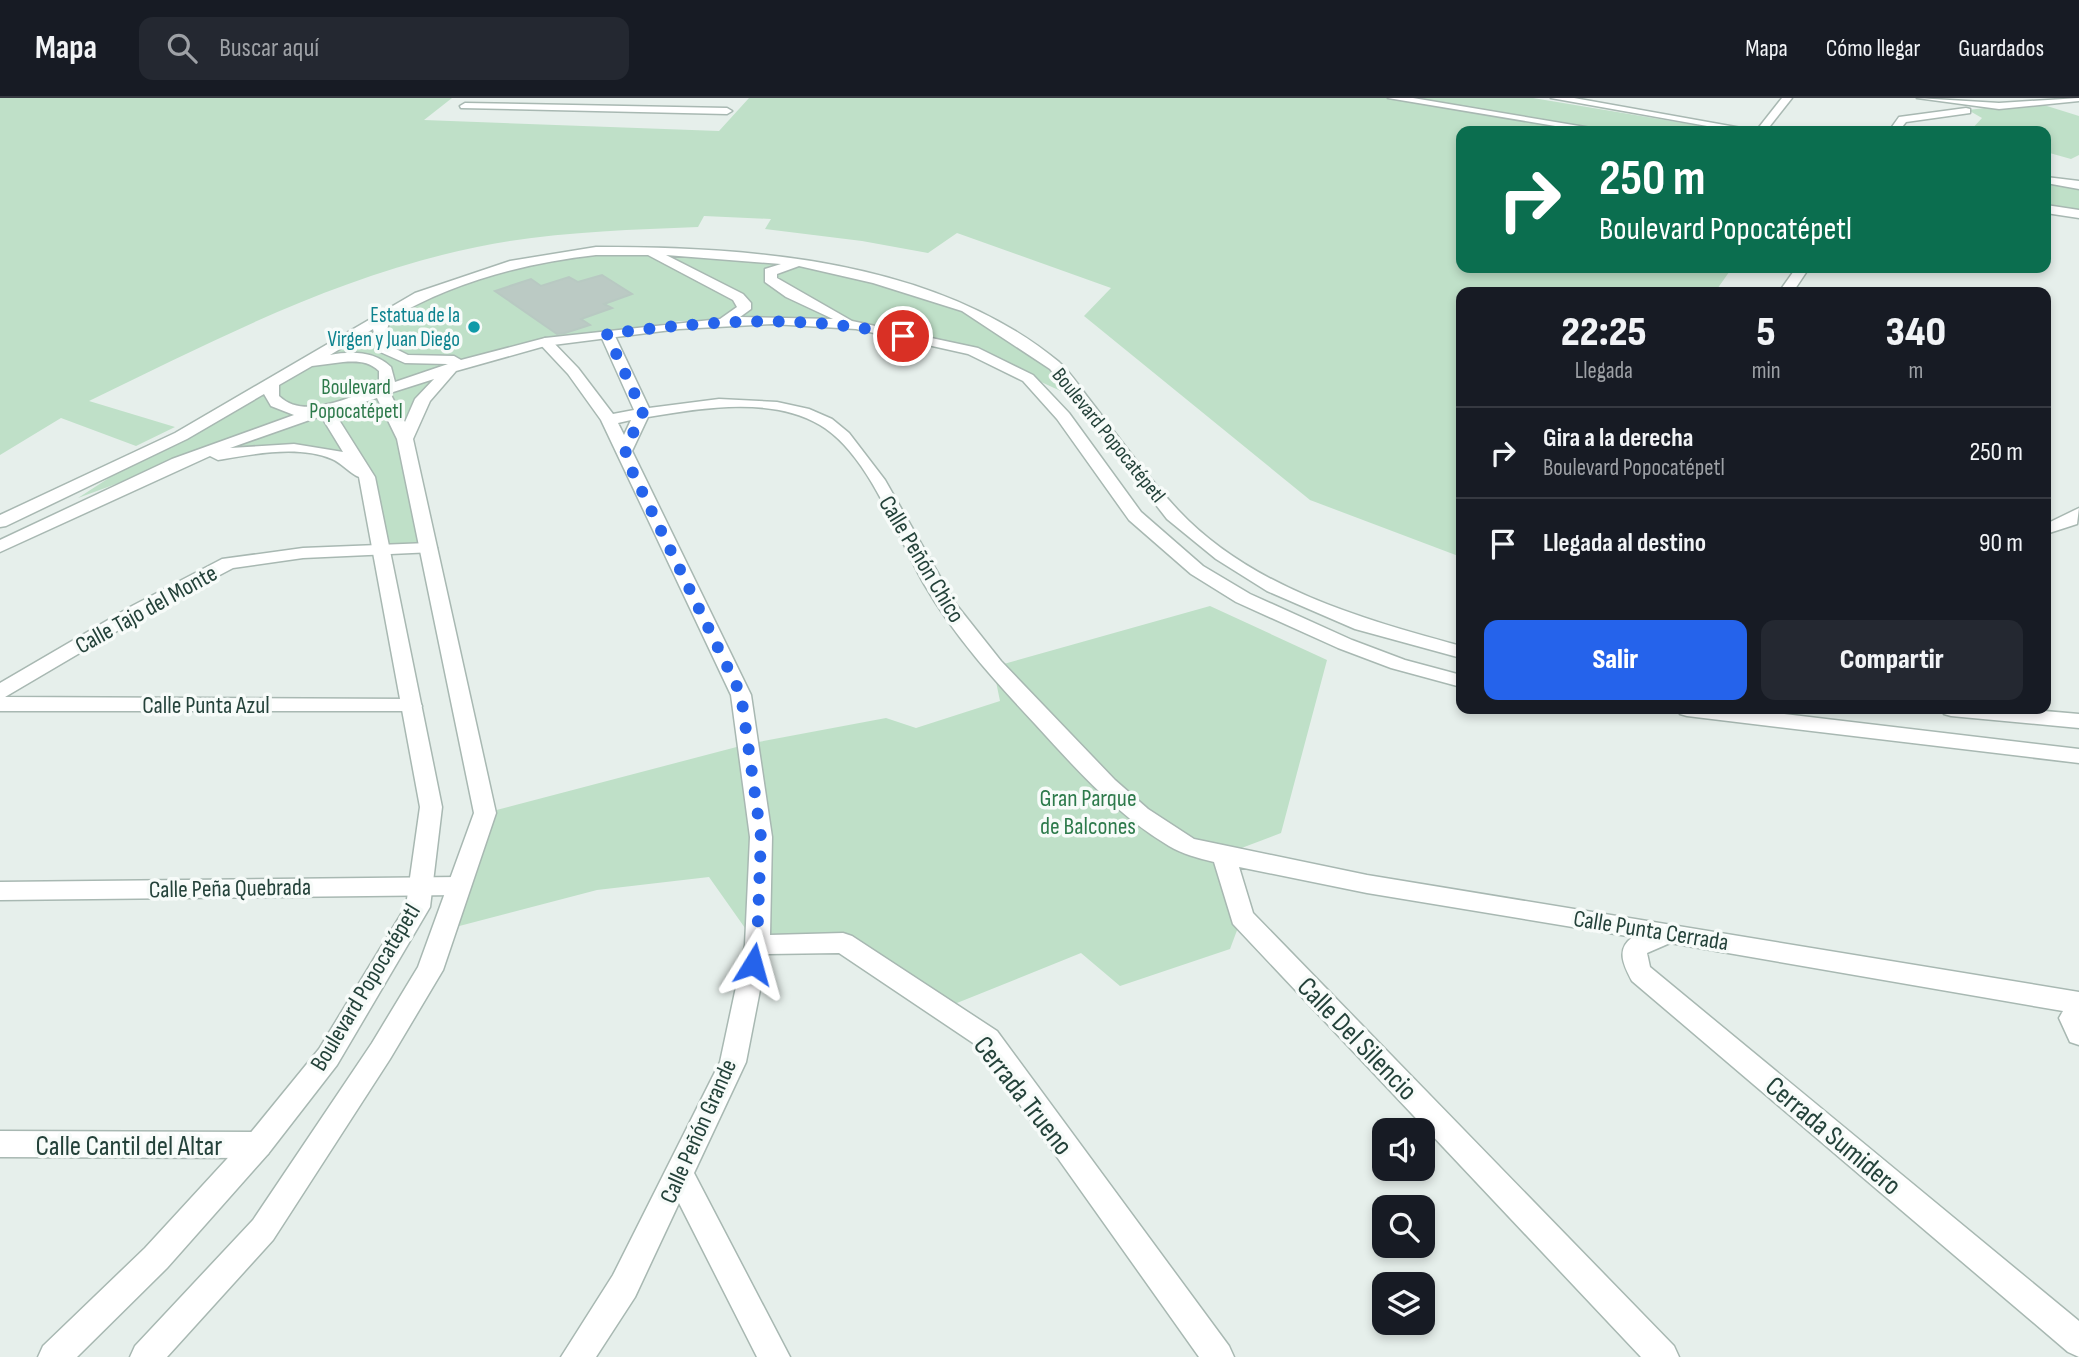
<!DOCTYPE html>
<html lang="es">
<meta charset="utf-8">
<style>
body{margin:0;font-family:"Sofia Sans Condensed",sans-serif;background:#242831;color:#f1f3f6;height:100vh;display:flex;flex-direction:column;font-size:26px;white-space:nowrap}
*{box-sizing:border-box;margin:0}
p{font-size:23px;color:#9ea1a6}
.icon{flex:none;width:38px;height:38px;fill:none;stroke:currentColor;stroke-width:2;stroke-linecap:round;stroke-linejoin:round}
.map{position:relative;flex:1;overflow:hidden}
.sheet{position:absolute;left:1456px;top:189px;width:595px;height:427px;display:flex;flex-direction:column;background:#171b24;border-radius:14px;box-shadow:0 4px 10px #0003}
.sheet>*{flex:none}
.banner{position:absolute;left:1456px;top:28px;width:595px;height:147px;border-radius:14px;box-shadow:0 4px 10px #0003;background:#0b6e4f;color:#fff;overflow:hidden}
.controls{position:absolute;left:1372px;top:1020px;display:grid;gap:14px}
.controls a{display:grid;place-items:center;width:63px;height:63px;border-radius:14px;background:#171b24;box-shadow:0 4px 10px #0003;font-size:35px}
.pin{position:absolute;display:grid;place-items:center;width:60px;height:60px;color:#fff;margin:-30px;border:4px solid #fff;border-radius:50%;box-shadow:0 2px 7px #0007}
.me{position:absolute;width:77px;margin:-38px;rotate:8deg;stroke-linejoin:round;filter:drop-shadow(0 0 5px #0008)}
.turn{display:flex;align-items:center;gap:24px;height:147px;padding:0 28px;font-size:32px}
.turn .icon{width:91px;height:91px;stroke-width:2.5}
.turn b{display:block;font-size:49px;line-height:60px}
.eta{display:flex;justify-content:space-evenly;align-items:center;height:119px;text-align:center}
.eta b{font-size:42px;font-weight:800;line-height:49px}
.primary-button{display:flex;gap:14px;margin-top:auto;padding:14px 28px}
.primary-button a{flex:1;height:80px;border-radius:14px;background:#2563eb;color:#fff;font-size:28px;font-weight:800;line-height:80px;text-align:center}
.primary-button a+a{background:#242831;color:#f1f3f6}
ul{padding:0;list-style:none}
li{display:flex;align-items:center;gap:21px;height:91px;padding:0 28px;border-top:2px solid #363941}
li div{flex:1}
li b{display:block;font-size:26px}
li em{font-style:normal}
header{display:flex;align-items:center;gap:42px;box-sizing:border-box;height:98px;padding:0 35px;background:#171b24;border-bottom:2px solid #363941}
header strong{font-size:33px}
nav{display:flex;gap:38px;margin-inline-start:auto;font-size:24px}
.search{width:490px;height:63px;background:#242831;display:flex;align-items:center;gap:18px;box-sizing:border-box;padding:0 24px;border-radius:14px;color:#9ea1a6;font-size:26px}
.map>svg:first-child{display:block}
.green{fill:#bfe0c8}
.building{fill:#bbcac4;stroke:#b8c9c2;stroke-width:2}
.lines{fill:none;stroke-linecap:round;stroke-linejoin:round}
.minor-casing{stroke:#a8b8b2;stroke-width:3}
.tertiary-casing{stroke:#a8b8b2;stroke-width:3}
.minor{fill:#fff;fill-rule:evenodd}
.tertiary{fill:#fff;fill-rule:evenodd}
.route{stroke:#2563eb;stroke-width:12;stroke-dasharray:0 21.6}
.culture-dot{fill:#0f9aa8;stroke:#f7fbf9;stroke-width:2.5}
.labels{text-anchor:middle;stroke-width:7;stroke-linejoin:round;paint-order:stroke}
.far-culture-label{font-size:21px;fill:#0d838f;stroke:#f7fbf9;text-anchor:end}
.far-park-label{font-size:21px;fill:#2d7a4b;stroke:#f7fbf9}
.far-street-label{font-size:21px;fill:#24423a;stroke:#f7fbf9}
.street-label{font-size:24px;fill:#24423a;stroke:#f7fbf9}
.park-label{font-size:24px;fill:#2d7a4b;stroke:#f7fbf9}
.near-street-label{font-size:28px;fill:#24423a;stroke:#f7fbf9}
</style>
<header>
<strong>Mapa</strong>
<div class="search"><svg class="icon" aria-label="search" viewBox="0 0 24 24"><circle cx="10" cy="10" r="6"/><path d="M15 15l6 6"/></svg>Buscar aquí</div>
<nav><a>Mapa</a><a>Cómo llegar</a><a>Guardados</a></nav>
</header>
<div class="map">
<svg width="2079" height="1259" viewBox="0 0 2079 1259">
<rect width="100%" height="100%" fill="#e6efeb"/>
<g class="green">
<path d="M0,0H452L424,22L719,33L749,0H1533L1731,33H1461V170H1732L1715,194H1461V459L1310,402L1084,218L1111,190L957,135L928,155L862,143L765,131L771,121L704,118L698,129C623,132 550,134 477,149C339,177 215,242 89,303L175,329L136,348L61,320L0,357Z"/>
<path d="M2019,6L2047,8L2079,18V57L2071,61L2046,54V33H1970L1982,20L1968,12Z"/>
<path d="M2046,82L2079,87V116L2046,111Z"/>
<path d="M596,153L799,164L967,210L1055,268L1076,300L973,253L856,227L772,222L680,223L530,247L450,270L401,342L424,448L383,446L370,377L337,357L301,347L178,363L78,400L152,352L387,216L512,167Z"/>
<path d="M1210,508L1327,562L1281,735L1223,757L1242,819L1230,851L1120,888L1081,855L942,911L843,845L757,847L709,779L597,792L444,832L485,715L748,646L886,620L916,630L1000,603L993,569Z"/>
</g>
<path class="building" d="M602,177L632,196L604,206L612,210L581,221L590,227L565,235L557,236L495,193L531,181L541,188L569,179L578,184Z"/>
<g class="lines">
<defs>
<g id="minor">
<path d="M1782,0H1792L1766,33H1756Z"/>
<path d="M1917,0L1999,5L2079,0V3L1999,11Z"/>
<path d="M465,5L727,10L732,13L727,16L461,10L460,8Z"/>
<path d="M1966,10L1970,11V15L1906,24L1899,33H1889L1899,19Z"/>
<path d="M1796,170H1809L1793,194H1779Z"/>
<path d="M607,232L614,236L649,310L719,301L777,304L809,311L832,321L849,335L885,382L955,505L1001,563L1115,682L1148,711L1194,741L1367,777L2079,894V947L2070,944L2059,920L2063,913L1670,845L1647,855L1650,869L2079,1223V1259L2068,1254L1632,883C1624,868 1615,851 1633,839L1367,795L1239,769L1253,815L1674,1248L1679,1259H1641L1233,826L1214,764C1198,760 1182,756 1169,748C1117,717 1076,671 1036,627C995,583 954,538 924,486C897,438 869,356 820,327C772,298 701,310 648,319L632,353L751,597L772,739L770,837L843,835L852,838L997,933L1229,1248L1234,1259H1199L979,949L839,855L767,856L746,964L694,1075L790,1259H757L679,1105L635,1199L596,1259H561L613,1177L720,964L745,847L750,739L731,597L601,322L568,276L538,244L545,240L550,241L578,270L613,316L634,312L600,236ZM631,322L624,337L618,325Z"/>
<path d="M2079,410L2077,426L2046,436V426Z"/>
<path d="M428,445L437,450L434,454L303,460L233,470L146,516L5,599L412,601L419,603L422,608L419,613H0V585L132,508L222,461L303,450Z"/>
<path d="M459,779L467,782L471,788L467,794L459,797L0,802V784Z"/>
<path d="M0,1033L258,1034L268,1038L272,1047L268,1056L258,1060L0,1059Z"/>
</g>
<g id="tertiary">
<path d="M1388,0H1413L1609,33H1585Z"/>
<path d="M1551,0H1574L1758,33H1735Z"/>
<path d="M2046,79L2079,83V91L2046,85Z"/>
<path d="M2046,107L2079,112V120L2046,115Z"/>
<path d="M596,149C751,149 934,161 1059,264C1070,274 1080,289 1089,301C1118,338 1146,378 1178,412C1251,490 1362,521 1461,548V560L1355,531L1267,493L1216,461L1167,421L1050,271L962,213L873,185L799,168L777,176V180L852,223L978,250L1033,277L1069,315L1141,414L1203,468L1250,496L1352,542L1405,562L1461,577V589L1391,570L1338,550L1236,504L1191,476L1129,422L1057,321L1023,283L968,256L856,231L772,226L679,231L545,248L456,273L430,303L413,341L496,715L443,872L390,961L273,1142L167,1259H130L135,1248L253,1122L372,945L418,869L474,715L397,341L377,300L334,314L375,379L442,709L430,809L337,967L268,1056L167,1170L77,1259H38L43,1248L145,1150L248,1038L319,951L406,808L420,709L359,379C349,375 342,365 332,361C299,347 252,356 218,362L210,358L0,454V442L172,361L294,317L271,308L264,296L187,341L6,428L0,429V417L175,335L415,195L510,163ZM596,157H648L733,202L737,209L720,221L545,240L461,262L454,258L408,257L390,248L386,235L390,221C453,184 524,165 596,157ZM666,157L781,166L765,171V184L786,199L833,221L740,219L751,211V205L743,196ZM373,231L378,253L405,265L448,266L395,284L391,269C374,253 352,253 330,257ZM343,264C357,263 368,263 379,273V284L374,291C346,300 304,322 279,298V287L312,268ZM434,281L415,301L405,324L390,295ZM321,318L343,354L294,346L230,350Z"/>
<path d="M1677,611H1742L2079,651V665L1687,618L1680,616Z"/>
<path d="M1941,611H2022L2079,616V630L1951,618L1944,616Z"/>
</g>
</defs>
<use href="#minor" class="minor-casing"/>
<use href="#tertiary" class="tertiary-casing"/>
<use href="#minor" class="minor"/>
<use href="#tertiary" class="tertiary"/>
</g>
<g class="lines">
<path class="route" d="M753,866L757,847L761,739L741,597L633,375L625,352L643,314L607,236C707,223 804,215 903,238"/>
</g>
<circle class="culture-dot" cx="474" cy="229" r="7"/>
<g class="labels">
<g class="far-culture-label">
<text x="460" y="224">Estatua de la<tspan x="460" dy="24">Virgen y Juan Diego</tspan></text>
</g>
<g class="far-park-label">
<text x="356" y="296">Boulevard<tspan x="356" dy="24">Popocatépetl</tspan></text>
</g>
<g class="far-street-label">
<text transform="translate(1109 337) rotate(51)" y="7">Boulevard Popocatépetl</text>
</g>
<g class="street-label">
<text transform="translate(922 461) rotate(59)" y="8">Calle Peñón Chico</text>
<text transform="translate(146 511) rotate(-29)" y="8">Calle Tajo del Monte</text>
<text x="206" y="615">Calle Punta Azul</text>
<text transform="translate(230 790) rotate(-1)" y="8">Calle Peña Quebrada</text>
<text transform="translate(1651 832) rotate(9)" y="8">Calle Punta Cerrada</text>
<text transform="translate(365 889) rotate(-59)" y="8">Boulevard Popocatépetl</text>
<text transform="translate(698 1033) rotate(-66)" y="8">Calle Peñón Grande</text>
</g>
<g class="park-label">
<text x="1088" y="708">Gran Parque<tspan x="1088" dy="28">de Balcones</tspan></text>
</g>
<g class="near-street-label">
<text transform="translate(1358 940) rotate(46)" y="10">Calle Del Silencio</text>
<text transform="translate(1024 997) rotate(52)" y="10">Cerrada Trueno</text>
<text transform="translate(1834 1037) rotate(40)" y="10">Cerrada Sumidero</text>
<text x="129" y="1057">Calle Cantil del Altar</text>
</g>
</g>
</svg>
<div class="controls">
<a><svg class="icon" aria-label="sound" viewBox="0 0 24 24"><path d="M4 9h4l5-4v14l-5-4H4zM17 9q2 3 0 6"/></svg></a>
<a><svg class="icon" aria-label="search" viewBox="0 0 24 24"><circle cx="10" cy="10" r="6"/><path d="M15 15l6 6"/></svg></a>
<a><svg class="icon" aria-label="layers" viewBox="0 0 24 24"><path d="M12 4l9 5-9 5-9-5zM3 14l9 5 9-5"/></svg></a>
</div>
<div class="pin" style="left:903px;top:238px;background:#d93025"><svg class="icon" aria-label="arrive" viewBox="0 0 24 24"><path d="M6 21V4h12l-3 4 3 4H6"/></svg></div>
<svg class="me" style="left:753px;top:866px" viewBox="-20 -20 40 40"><path d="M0-17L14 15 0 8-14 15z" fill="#2563eb" stroke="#fff" stroke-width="4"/></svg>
<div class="banner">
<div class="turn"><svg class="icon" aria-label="right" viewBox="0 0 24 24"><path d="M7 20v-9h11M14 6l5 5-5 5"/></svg><div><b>250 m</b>Boulevard Popocatépetl</div></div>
</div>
<section class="sheet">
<div class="eta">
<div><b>22:25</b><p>Llegada</p></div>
<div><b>5</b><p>min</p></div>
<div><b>340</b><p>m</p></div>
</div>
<ul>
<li><svg class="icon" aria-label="right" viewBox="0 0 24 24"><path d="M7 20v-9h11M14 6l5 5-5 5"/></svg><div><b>Gira a la derecha</b><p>Boulevard Popocatépetl</p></div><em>250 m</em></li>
<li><svg class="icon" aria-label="arrive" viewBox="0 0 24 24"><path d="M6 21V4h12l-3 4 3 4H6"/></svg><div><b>Llegada al destino</b></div><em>90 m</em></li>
</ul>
<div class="primary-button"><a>Salir</a><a>Compartir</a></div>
</section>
</div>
